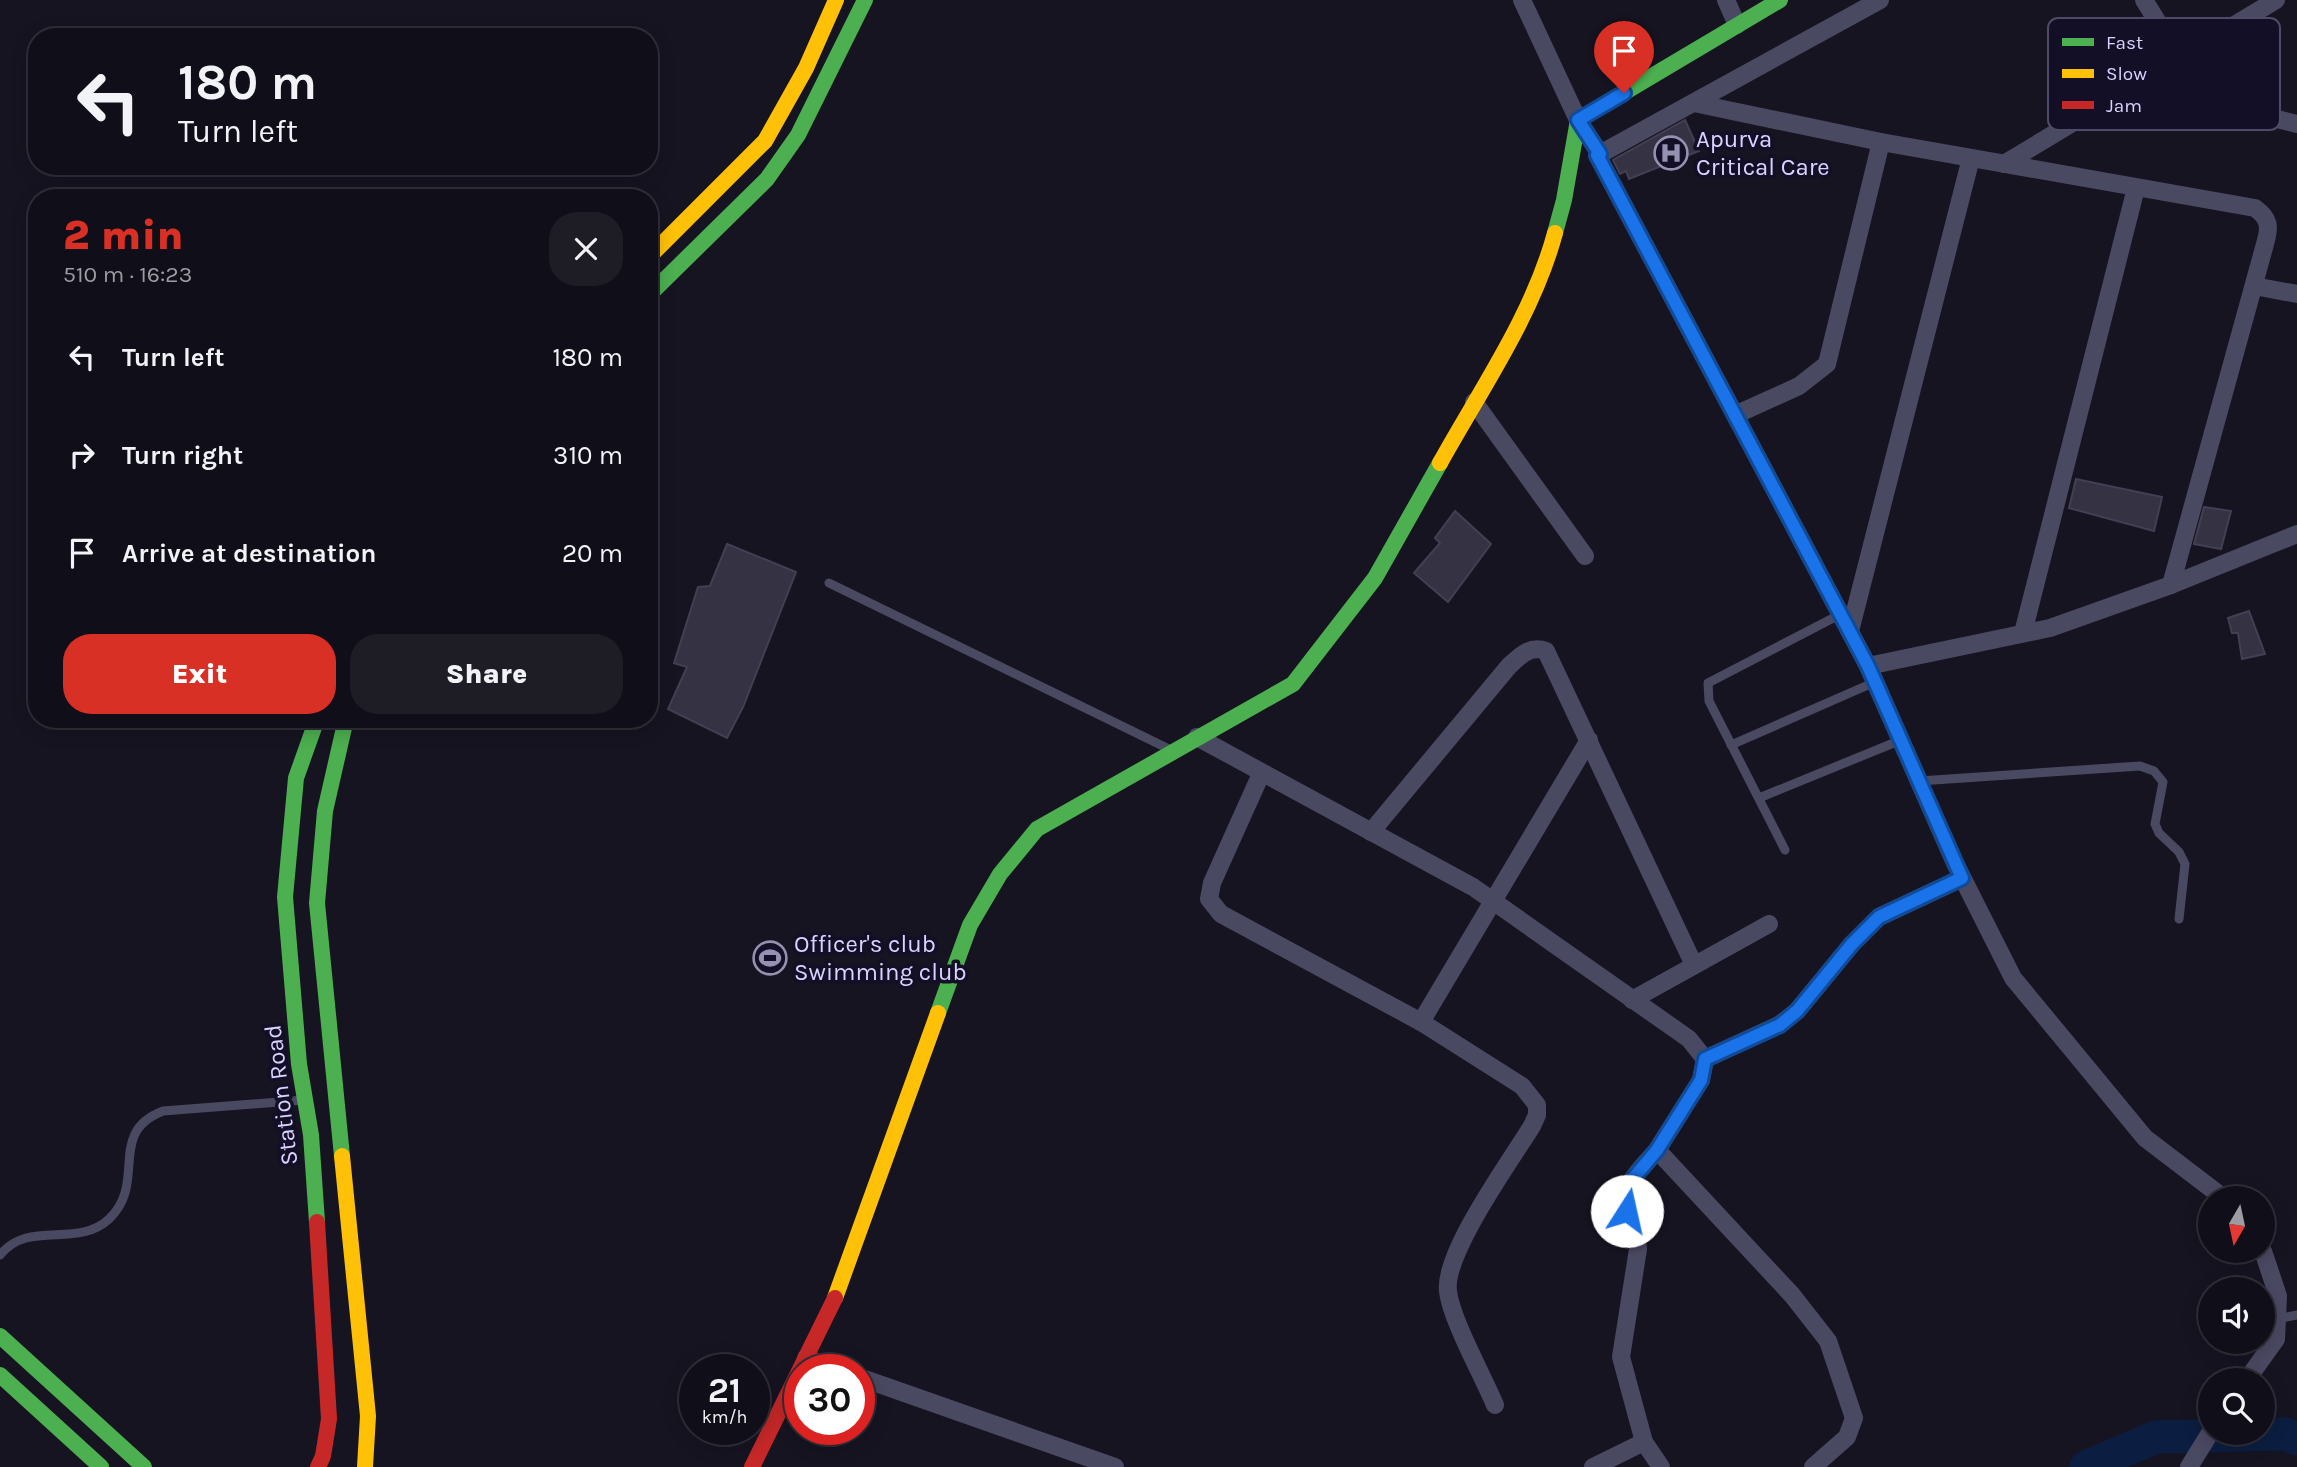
<!DOCTYPE html>
<meta charset="utf-8">
<style>
body{margin:0;font-family:Karla,sans-serif;background:#1e1d26;color:#f1f3f6;height:100vh;display:flex;flex-direction:column;font-size:26px;white-space:nowrap}
*{box-sizing:border-box;margin:0}
p{font-size:23px;color:#9c9ca2}
.icon{flex:none;width:38px;height:38px;fill:none;stroke:currentColor;stroke-width:2;stroke-linecap:round;stroke-linejoin:round}
.map{position:relative;flex:1;overflow:hidden}
.panel{position:absolute;left:28px;top:189px;width:630px;height:539px;display:flex;flex-direction:column;background:#100f19;border-radius:28px;box-shadow:0 4px 18px #0003,0 0 0 2px #302f38}
.panel>*{flex:none}
.hud{position:absolute;left:28px;top:28px;width:630px;height:147px;border-radius:28px;box-shadow:0 4px 18px #0003,0 0 0 2px #302f38;background:#100f19;color:#f1f3f6;overflow:hidden}
.needle{width:46px;rotate:189deg}
.tools{position:absolute;left:2198px;top:1186px;display:grid;gap:14px}
.tools a{display:grid;place-items:center;width:77px;height:77px;border-radius:50%;background:#100f19;box-shadow:0 4px 18px #0003,0 0 0 2px #302f38;font-size:35px}
.speed{position:absolute;left:679px;top:1354px;display:flex;gap:14px;font-size:35px;font-weight:700;text-align:center}
.speed>*{display:grid;place-content:center;width:91px;height:91px;border-radius:50%;background:#100f19;box-shadow:0 4px 18px #0003,0 0 0 2px #302f38;line-height:1}
.speed small{font-size:18px;font-weight:400}
.speed .limit{border:10px solid #d22;background:#fff;color:#111}
.pin{position:absolute;display:grid;place-items:center;width:60px;height:60px;color:#fff;margin:-72px -30px;border-radius:50% 50% 50% 0;rotate:-45deg;box-shadow:0 0 7px #0007}
.pin .icon{rotate:45deg}
.me{position:absolute;width:77px;margin:-38px;rotate:10deg;stroke-linejoin:round;filter:drop-shadow(0 0 5px #0008)}
.turn{display:flex;align-items:center;gap:24px;height:147px;padding:0 35px;font-size:32px}
.turn .icon{width:91px;height:91px;stroke-width:2.5}
.turn b{display:block;font-size:49px;line-height:60px}
.round{display:grid;place-items:center;flex:none;width:74px;height:74px;border-radius:28px;background:#1e1d26}
.headline{display:flex;align-items:center;justify-content:space-between;height:119px;padding:0 35px}
h1{font-size:42px;font-weight:800;line-height:52px;color:#d93025}
.button{display:flex;gap:14px;margin-top:auto;padding:14px 35px}
.button a{flex:1;height:80px;border-radius:28px;background:#d93025;color:#fff;font-size:28px;font-weight:800;line-height:80px;text-align:center}
.button a+a{background:#1e1d26;color:#f1f3f6}
ul{padding:0;list-style:none}
li{display:flex;align-items:center;gap:21px;height:98px;padding:0 35px}
li div{flex:1}
li b{display:block;font-size:26px}
li em{font-style:normal}
.map>svg:first-child{display:block}
.lines{fill:none;stroke-linecap:round;stroke-linejoin:round}
.river{stroke:#0b1e41;stroke-width:33}
.building{fill:#343243;stroke:#433f54;stroke-width:2}
.lane{stroke:#4a4962;stroke-width:9}
.street{stroke:#4a4962;stroke-width:18}
.fast{stroke:#4caf50;stroke-width:16}
.slow{stroke:#ffc107;stroke-width:16}
.jam{stroke:#c62828;stroke-width:16}
.route-casing{stroke:#114b97;stroke-width:18}
.route{stroke:#1a73e8;stroke-width:12}
.labels{text-anchor:middle;stroke-width:7;stroke-linejoin:round;paint-order:stroke}
.poi-label{font-size:24px;fill:#d9d4ff;stroke:#130f26;text-anchor:start}
.street-label{font-size:24px;fill:#d9d4ff;stroke:#130f26}
.key{fill:#130f26;stroke:#4e4a67;stroke-width:2}
.key-label{font-size:19px;fill:#d9d4ff}
</style>
<div class="map">
<svg width="2297" height="1467" viewBox="0 0 2297 1467">
<rect width="100%" height="100%" fill="#161421"/>
<g class="lines">
<path class="river" d="M2086,1467L2156,1437L2286,1434L2297,1439"/>
</g>
<g class="building">
<path d="M1685,120L1699,151L1629,179L1626,171L1620,174L1613,160Z"/>
<path d="M2076,479L2162,497L2154,531L2069,508Z"/>
<path d="M2204,507L2231,511L2221,549L2194,544Z"/>
<path d="M1455,511L1491,544L1448,602L1414,573L1440,543L1435,538Z"/>
<path d="M727,544L796,572L743,707L727,738L668,709L687,667L674,663L698,587L710,586Z"/>
<path d="M2249,611L2265,654L2242,659L2238,633H2232L2228,618Z"/>
</g>
<g class="lines">
<g class="lane">
<path d="M829,583L1171,750"/>
<path d="M1731,745L1875,682"/>
<path d="M1919,781L2140,766L2154,771L2163,782L2155,824L2159,833L2179,852L2185,864L2179,919"/>
<path d="M1759,798L1901,740"/>
<path d="M1785,850L1709,701L1708,683L1841,614"/>
<path d="M0,1255C29,1219 77,1249 109,1219C148,1182 106,1133 163,1111L304,1100"/>
<path d="M2277,1319L2297,1315"/>
</g>
<g class="street">
<path d="M1522,0L1578,120L1600,154L1597,155L1868,666L1955,863L2013,978L2145,1138L2225,1199"/>
<path d="M1726,0L1737,25"/>
<path d="M2144,0L2180,58"/>
<path d="M2136,84L2297,124"/>
<path d="M1694,103L1881,142L2255,208C2270,219 2270,227 2265,244L2171,585"/>
<path d="M1600,154L1880,0"/>
<path d="M2004,164L2276,0"/>
<path d="M2254,286L2297,294"/>
<path d="M1474,402L1585,556"/>
<path d="M1735,415L1799,386L1827,364L1881,142"/>
<path d="M1850,631L1971,158"/>
<path d="M2023,633L2136,188"/>
<path d="M1868,666L2050,628L2171,585L2297,534"/>
<path d="M1197,737L1473,887L1689,1039L1705,1059L1701,1080L1657,1150L1792,1295L1828,1341L1854,1418L1847,1437L1813,1467"/>
<path d="M1261,774L1212,883L1209,899L1221,914L1421,1022L1522,1086L1537,1105V1115L1532,1126C1511,1160 1443,1254 1448,1291C1451,1319 1483,1376 1495,1405"/>
<path d="M1371,832L1509,666C1520,656 1530,645 1546,651L1694,965"/>
<path d="M1632,1000L1769,924"/>
<path d="M1421,1022L1589,740"/>
<path d="M1705,1059L1779,1025L1797,1011L1852,944L1879,917L1962,878"/>
<path d="M1657,1150C1642,1168 1619,1186 1627,1212C1631,1225 1638,1235 1638,1249L1621,1357L1644,1442L1661,1467"/>
<path d="M806,1358L839,1370"/>
<path d="M859,1377L1115,1467"/>
<path d="M2246,1381L2276,1339L2278,1296L2263,1251"/>
<path d="M1593,1467L1644,1442"/>
<path d="M2189,1467L2210,1433"/>
</g>
<g class="fast">
<path d="M1555,233L1564,200L1578,120L1780,0"/>
<path d="M649,295L767,179L798,135L865,0"/>
<path d="M938,1013L970,925L1000,874L1037,829L1293,684L1375,578L1440,463"/>
<path d="M342,1156L317,903L325,811L346,719"/>
<path d="M317,1222L311,1135L299,1064L285,897L296,778L317,719"/>
<path d="M0,1336L144,1467"/>
<path d="M0,1375L101,1467"/>
</g>
<g class="slow">
<path d="M649,257L765,141L806,68L836,0"/>
<path d="M1440,463C1481,389 1533,315 1555,233"/>
<path d="M342,1156L368,1416L365,1467"/>
<path d="M835,1298L938,1013"/>
</g>
<g class="jam">
<path d="M317,1222L329,1419L323,1456L318,1467"/>
<path d="M752,1467L835,1298"/>
</g>
</g>
<g class="lines">
<defs>
<path id="route" d="M1624,93L1578,120L1600,154L1597,155L1868,666L1962,878L1879,917L1852,944L1797,1011L1780,1025L1705,1059L1701,1080L1657,1150L1631,1181L1626,1192L1627,1211"/>
</defs>
<use href="#route" class="route-casing"/>
<use href="#route" class="route"/>
</g>
<defs>
<symbol id="hospital-ring" viewBox="-11 -11 22 22"><circle r="9.5" fill="#130f26" stroke="#9591b1" stroke-width="1.5"/><path d="M-5-5h3v3.5h4V-5h3V5h-3V1.5h-4V5h-3Z" fill="#9591b1"/></symbol>
<symbol id="stadium-ring" viewBox="-11 -11 22 22"><circle r="9.5" fill="#130f26" stroke="#9591b1" stroke-width="1.5"/><path d="M0-5a6.5 5 0 1 0 0 10a6.5 5 0 1 0 0-10ZM-3.5-1.8h7v3.6h-7Z" fill="#9591b1"/></symbol>
</defs>
<g fill-rule="evenodd">
<use href="#hospital-ring" x="1652" y="134" width="38" height="38"/>
<use href="#stadium-ring" x="751" y="939" width="38" height="38"/>
</g>
<g class="labels">
<g class="poi-label">
<text x="1696" y="147">Apurva<tspan x="1696" dy="28">Critical Care</tspan></text>
<text x="794" y="952">Officer's club<tspan x="794" dy="28">Swimming club</tspan></text>
</g>
<g class="street-label">
<text transform="translate(281 1095) rotate(-97)" y="8">Station Road</text>
</g>
</g>
<rect x="2048" y="18" width="232" height="112" rx="10" class="key"/>
<rect x="2062" y="38" width="32" height="8" fill="#4caf50"/>
<rect x="2062" y="69" width="32" height="9" fill="#ffc107"/>
<rect x="2062" y="101" width="32" height="8" fill="#c62828"/>
<g class="key-label">
<text x="2106" y="49">Fast</text>
<text x="2106" y="80">Slow</text>
<text x="2106" y="112">Jam</text>
</g>
</svg>
<div class="tools">
<a><svg class="needle" viewBox="-14 -14 28 28"><path d="M0-13l5 13h-10z" fill="#e53935"/><path d="M0 13l5-13h-10z" fill="#9c9ca2"/></svg></a>
<a><svg class="icon" aria-label="sound" viewBox="0 0 24 24"><path d="M4 9h4l5-4v14l-5-4H4zM17 9q2 3 0 6"/></svg></a>
<a><svg class="icon" aria-label="search" viewBox="0 0 24 24"><circle cx="10" cy="10" r="6"/><path d="M15 15l6 6"/></svg></a>
</div>
<div class="speed"><div>21<small>km/h</small></div><div class="limit">30</div></div>
<div class="pin" style="left:1624px;top:93px;background:#d93025"><svg class="icon" aria-label="arrive" viewBox="0 0 24 24"><path d="M6 21V4h12l-3 4 3 4H6"/></svg></div>
<svg class="me" style="left:1627px;top:1211px" viewBox="-20 -20 40 40"><circle r="19" fill="#fff"/><path d="M0-13L10 11 0 6-10 11z" fill="#1a73e8"/></svg>
<div class="hud">
<div class="turn"><svg class="icon" aria-label="left" viewBox="0 0 24 24"><path d="M17 20v-9H6M10 6l-5 5 5 5"/></svg><div><b>180 m</b>Turn left</div></div>
</div>
<section class="panel">
<div class="headline"><div><h1>2 min</h1><p>510 m · 16:23</p></div><a class="round"><svg class="icon" aria-label="close" viewBox="0 0 24 24"><path d="M6 6l12 12M18 6L6 18"/></svg></a></div>
<ul>
<li><svg class="icon" aria-label="left" viewBox="0 0 24 24"><path d="M17 20v-9H6M10 6l-5 5 5 5"/></svg><div><b>Turn left</b></div><em>180 m</em></li>
<li><svg class="icon" aria-label="right" viewBox="0 0 24 24"><path d="M7 20v-9h11M14 6l5 5-5 5"/></svg><div><b>Turn right</b></div><em>310 m</em></li>
<li><svg class="icon" aria-label="arrive" viewBox="0 0 24 24"><path d="M6 21V4h12l-3 4 3 4H6"/></svg><div><b>Arrive at destination</b></div><em>20 m</em></li>
</ul>
<div class="button"><a>Exit</a><a>Share</a></div>
</section>
</div>
